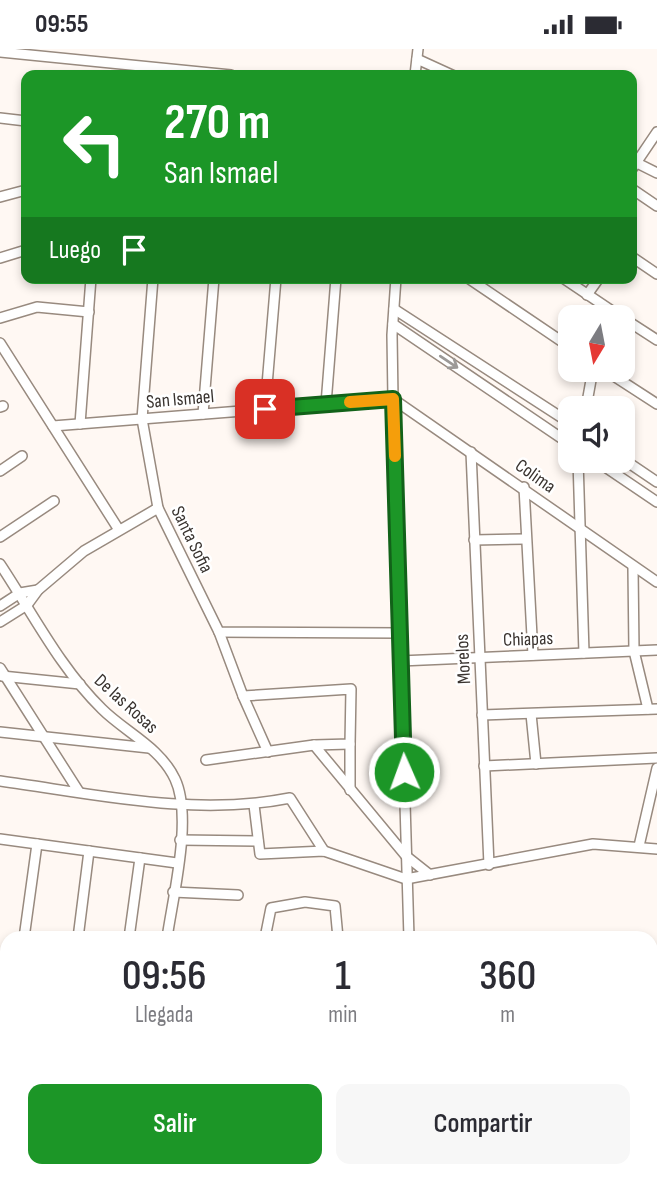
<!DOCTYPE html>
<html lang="es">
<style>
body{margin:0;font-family:"Sofia Sans Condensed",sans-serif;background:#f7f7f7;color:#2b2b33;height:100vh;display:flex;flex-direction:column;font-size:26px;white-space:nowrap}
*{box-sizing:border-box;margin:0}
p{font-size:23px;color:#7c7c81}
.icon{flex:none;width:38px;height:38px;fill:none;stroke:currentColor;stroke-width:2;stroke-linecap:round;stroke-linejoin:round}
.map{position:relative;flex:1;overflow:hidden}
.side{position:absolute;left:0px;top:882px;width:658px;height:247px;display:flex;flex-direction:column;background:#fff;border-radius:21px 21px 0 0;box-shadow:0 4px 10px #0003}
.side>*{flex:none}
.hud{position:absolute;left:21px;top:21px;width:616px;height:214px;border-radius:14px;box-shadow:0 4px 10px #0003;background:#1c9627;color:#fff;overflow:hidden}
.needle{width:46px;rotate:190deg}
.tools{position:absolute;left:558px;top:256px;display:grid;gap:14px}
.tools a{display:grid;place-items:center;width:77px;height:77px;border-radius:14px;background:#fff;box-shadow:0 4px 10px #0003;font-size:35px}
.pin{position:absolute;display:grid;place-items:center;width:60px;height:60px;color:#fff;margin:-30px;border-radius:14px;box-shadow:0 4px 10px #0006}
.me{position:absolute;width:77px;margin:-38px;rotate:358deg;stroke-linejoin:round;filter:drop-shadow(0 0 5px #0008)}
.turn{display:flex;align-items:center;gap:24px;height:147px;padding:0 28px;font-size:32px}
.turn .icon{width:91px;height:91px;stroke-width:2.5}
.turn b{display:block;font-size:49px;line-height:60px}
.then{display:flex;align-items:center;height:66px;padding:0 28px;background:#0003;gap:14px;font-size:26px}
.eta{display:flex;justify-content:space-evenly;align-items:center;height:119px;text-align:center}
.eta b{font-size:42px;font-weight:600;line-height:49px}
.cta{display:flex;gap:14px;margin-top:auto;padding:14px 28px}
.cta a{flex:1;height:80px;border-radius:14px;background:#1c9627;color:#fff;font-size:28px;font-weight:600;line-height:80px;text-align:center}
.cta a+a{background:#f7f7f7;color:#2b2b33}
.status{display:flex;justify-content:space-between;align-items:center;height:49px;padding:0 35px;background:#fff;direction:ltr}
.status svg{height:19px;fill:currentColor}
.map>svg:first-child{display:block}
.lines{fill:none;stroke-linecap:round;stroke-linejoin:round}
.minor-casing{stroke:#988a7f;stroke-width:12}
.minor{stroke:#fff;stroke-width:9}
.oneway{stroke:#9c9997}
.route-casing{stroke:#126219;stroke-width:18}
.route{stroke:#1c9627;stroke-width:12}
.slow{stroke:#f59e0b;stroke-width:12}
.labels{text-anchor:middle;stroke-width:5;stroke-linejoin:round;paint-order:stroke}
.street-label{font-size:19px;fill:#39332f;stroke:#fff}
</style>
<div class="status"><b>09:55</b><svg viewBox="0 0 49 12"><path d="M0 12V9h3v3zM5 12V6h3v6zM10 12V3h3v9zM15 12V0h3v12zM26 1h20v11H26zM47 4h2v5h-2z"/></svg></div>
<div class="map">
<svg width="657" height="1128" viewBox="0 0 657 1128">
<rect width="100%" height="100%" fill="#fff8f3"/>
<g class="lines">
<defs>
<g id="minor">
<path d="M0,3L231,26"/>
<path d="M417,10L452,26"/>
<path d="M415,26L418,0"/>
<path d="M0,69L26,72"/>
<path d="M633,112L657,124"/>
<path d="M632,120L657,83"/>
<path d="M632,140L657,157"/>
<path d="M0,148L26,141"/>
<path d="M632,208L657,225"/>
<path d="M0,209L26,201"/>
<path d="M153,229L142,370L158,459L219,583L400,584"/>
<path d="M396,229L392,286L393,350L409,889"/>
<path d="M468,229L570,298"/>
<path d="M563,229L621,268"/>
<path d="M587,246L599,229"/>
<path d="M394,260L570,374"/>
<path d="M0,269L37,258L89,263"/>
<path d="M623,269L657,291"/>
<path d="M393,275L570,395"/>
<path d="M0,294L119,481"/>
<path d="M603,320L657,355"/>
<path d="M326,355L336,229"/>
<path d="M0,358L3,357"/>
<path d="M586,359L593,320"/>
<path d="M265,360L276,229"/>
<path d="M203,365L214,229"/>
<path d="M80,375L91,229"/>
<path d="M53,377L393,350L657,533"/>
<path d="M471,403L489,816"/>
<path d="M623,410L657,433"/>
<path d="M578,411L584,604"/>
<path d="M595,411L657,453"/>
<path d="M0,422L22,407"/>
<path d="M524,438L533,606"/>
<path d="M0,488L54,452"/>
<path d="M474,491L526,490"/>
<path d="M0,515C32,563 60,619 102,660C125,683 160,698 175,730C193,768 173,847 167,889"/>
<path d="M633,519L634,602L648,660"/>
<path d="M0,557L20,544L38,541"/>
<path d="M0,573L27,556L38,541L84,502L158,459"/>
<path d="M219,583L243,647L351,640L350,695L314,696L406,807L430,826"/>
<path d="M400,612L657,601"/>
<path d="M0,619L79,743"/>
<path d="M2,627L80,635"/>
<path d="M243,647L268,703"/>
<path d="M531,665L536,715"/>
<path d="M482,666L657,660"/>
<path d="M0,683L149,699"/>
<path d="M350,695V741"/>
<path d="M206,711L314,696"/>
<path d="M484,717L657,709"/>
<path d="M0,732C95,745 194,768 290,749L324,802"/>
<path d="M254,756L260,805L324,802L406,830L593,795L657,800"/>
<path d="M0,790L177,814"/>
<path d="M180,791L258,792"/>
<path d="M639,797L657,719"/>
<path d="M173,843L238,846"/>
<path d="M24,889L37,795"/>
<path d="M78,889L89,802"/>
<path d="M129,889L140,809"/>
<path d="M265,889L271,859L305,853L335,857L338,889"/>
<path d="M0,944L7,945"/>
<path d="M0,956L7,957"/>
<path d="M654,1041L657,1042"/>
<path d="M3,1045L7,1015"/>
<path d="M651,1096L657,1098"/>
<path d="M173,1122L174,1128"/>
<path d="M301,1122L333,1127L344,1122"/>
<path d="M134,1128L135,1122"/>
<path d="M417,1128V1122"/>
</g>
</defs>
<use href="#minor" class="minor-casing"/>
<use href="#minor" class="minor"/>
</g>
<defs><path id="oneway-shaft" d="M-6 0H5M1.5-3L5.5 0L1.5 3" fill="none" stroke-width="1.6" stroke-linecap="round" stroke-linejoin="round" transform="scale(1.75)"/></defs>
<use class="oneway" href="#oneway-shaft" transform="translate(449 313) rotate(34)"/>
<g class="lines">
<defs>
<path id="route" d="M265,360L393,350L404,723"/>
</defs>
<use href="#route" class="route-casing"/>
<use href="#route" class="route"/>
<path class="slow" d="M350,353L393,350L395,407"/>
</g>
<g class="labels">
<g class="street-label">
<text transform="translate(180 349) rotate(-5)" y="7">San Ismael</text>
<text transform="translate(536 426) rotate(35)" y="7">Colima</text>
<text transform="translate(193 490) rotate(64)" y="7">Santa Sofia</text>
<text transform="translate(528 589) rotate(-2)" y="7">Chiapas</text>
<text transform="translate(462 610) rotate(-93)" y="7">Morelos</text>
<text transform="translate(127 654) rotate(42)" y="7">De las Rosas</text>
</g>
</g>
</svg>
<div class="tools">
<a><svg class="needle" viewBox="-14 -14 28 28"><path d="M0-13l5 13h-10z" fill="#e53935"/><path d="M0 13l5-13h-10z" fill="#7c7c81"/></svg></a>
<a><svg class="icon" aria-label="sound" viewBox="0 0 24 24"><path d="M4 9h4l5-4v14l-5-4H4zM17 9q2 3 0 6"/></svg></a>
</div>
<div class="pin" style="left:265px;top:360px;background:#d93025"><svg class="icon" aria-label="arrive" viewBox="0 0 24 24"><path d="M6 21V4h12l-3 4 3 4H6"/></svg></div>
<svg class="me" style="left:404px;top:723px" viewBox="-20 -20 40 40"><circle r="17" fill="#1c9627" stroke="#fff" stroke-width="3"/><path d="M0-11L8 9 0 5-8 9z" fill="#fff"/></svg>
<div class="hud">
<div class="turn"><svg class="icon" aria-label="left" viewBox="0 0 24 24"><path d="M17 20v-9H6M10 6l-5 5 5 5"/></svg><div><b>270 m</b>San Ismael</div></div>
<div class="then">Luego<svg class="icon" aria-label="arrive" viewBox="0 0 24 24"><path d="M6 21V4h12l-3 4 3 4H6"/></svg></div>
</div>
<section class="side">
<div class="eta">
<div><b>09:56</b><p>Llegada</p></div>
<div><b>1</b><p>min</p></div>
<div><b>360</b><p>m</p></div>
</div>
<div class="cta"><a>Salir</a><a>Compartir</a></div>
</section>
</div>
